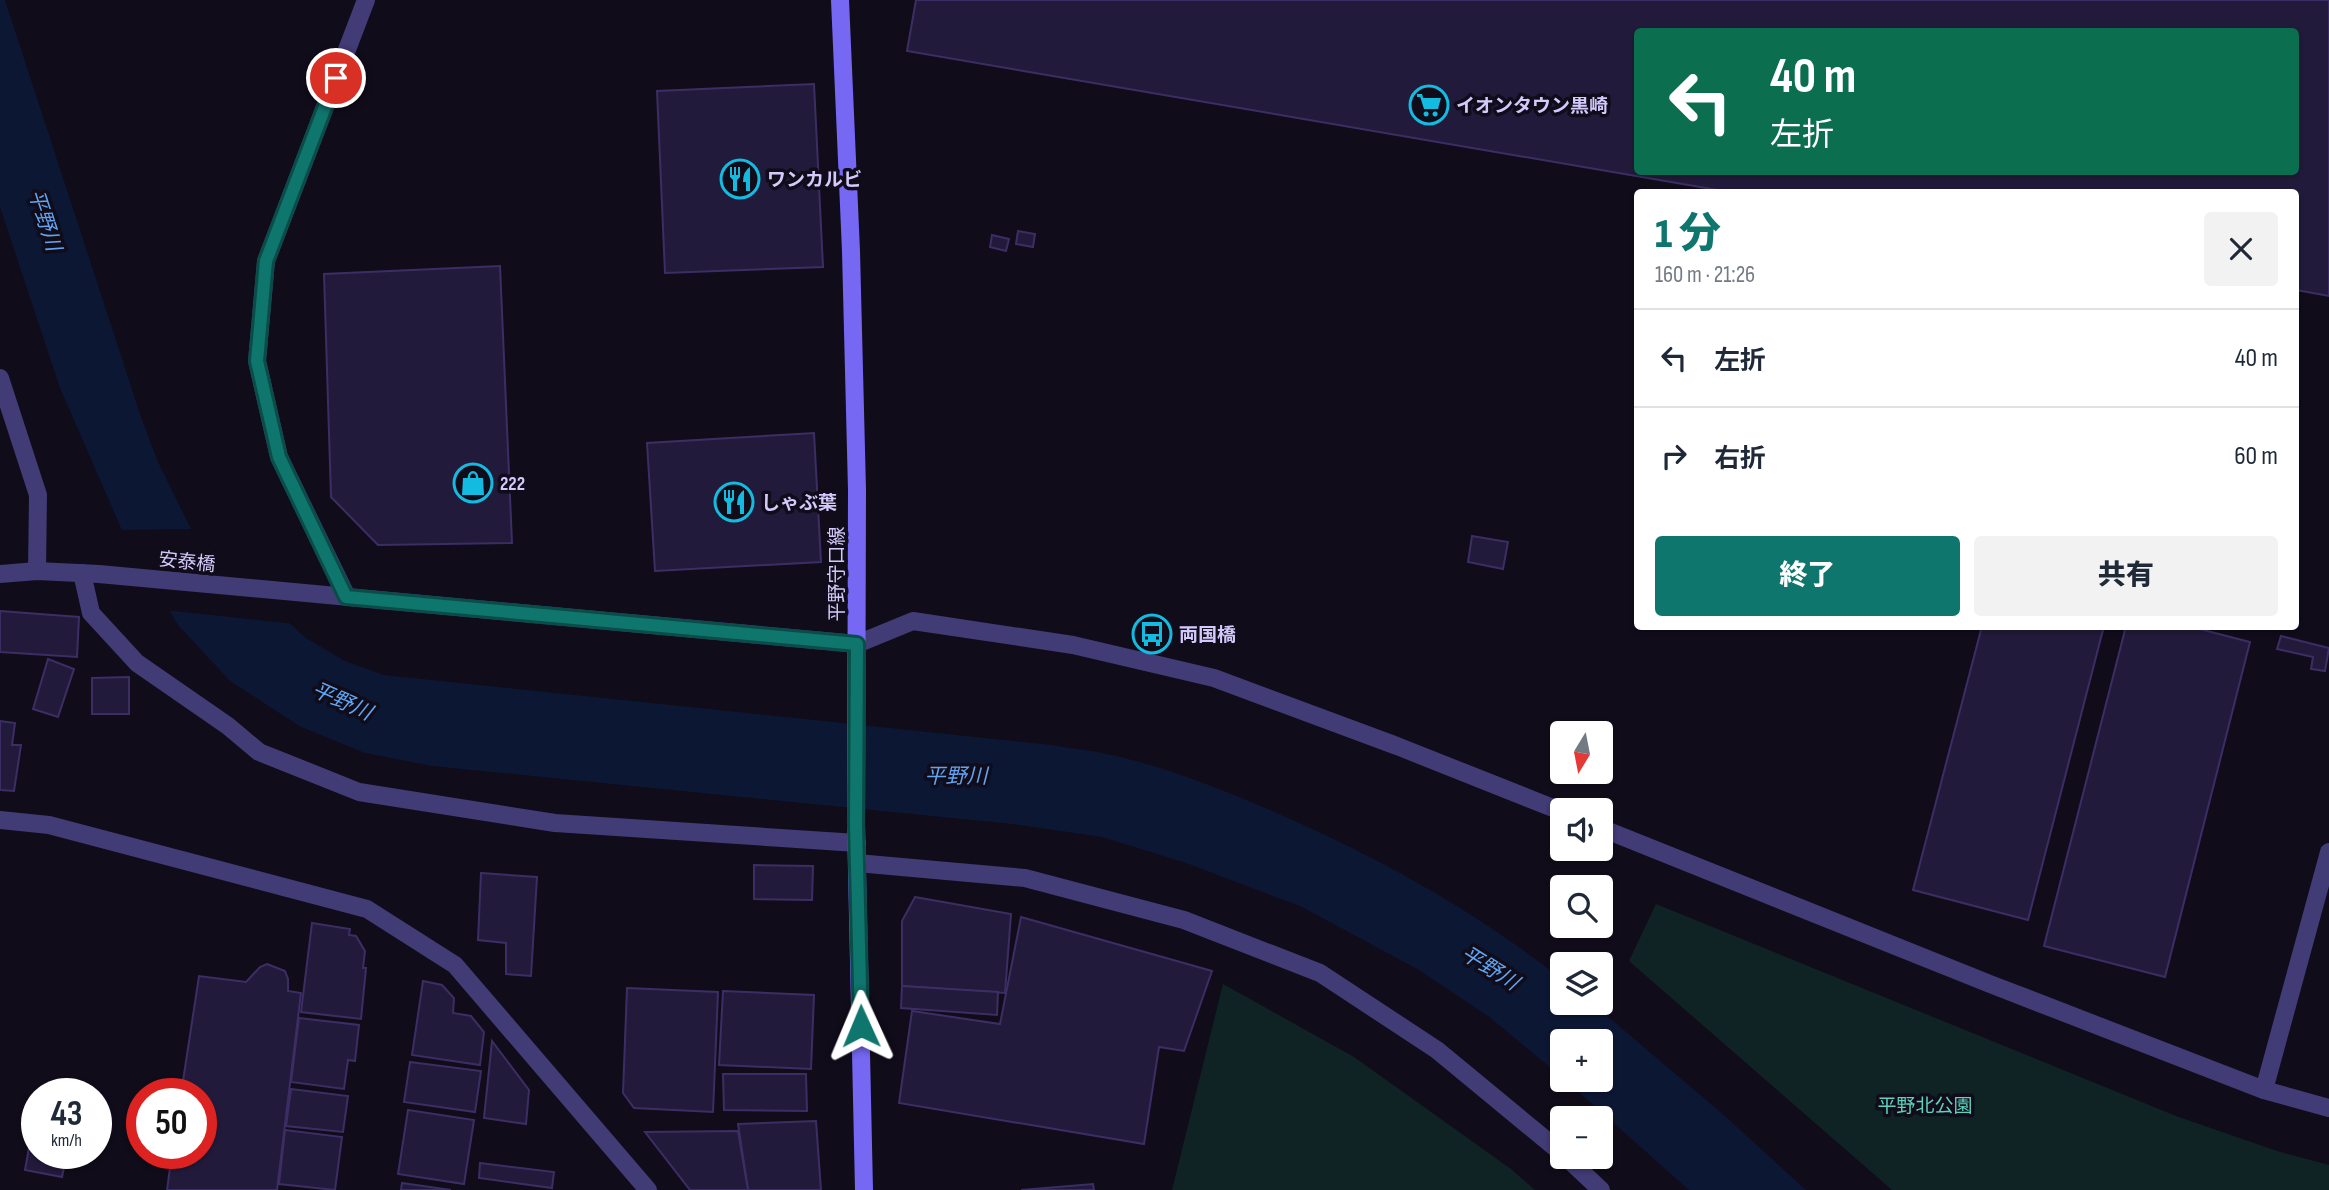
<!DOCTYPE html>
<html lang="ja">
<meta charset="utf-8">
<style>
body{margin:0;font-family:"Sofia Sans Condensed","Noto Sans JP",sans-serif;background:#f2f2f3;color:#1f2937;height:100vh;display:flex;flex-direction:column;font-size:26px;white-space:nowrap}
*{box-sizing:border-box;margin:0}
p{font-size:23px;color:#747a83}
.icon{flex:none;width:38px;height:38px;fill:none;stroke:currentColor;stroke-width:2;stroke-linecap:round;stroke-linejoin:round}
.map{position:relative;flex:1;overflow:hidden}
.details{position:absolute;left:1634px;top:189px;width:665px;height:441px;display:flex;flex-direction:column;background:#fff;border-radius:7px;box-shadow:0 2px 5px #0004}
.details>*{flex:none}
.hud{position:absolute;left:1634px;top:28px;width:665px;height:147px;border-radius:7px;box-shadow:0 2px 5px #0004;background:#0b6e4f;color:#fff;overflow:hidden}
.needle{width:46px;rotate:190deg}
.tools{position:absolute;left:1550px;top:721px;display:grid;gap:14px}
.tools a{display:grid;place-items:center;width:63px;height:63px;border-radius:7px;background:#fff;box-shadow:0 2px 5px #0004;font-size:35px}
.speed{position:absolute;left:21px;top:1078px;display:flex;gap:14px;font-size:35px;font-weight:700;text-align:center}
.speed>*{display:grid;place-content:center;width:91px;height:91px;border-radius:50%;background:#fff;box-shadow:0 2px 5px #0004;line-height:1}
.speed small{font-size:18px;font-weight:400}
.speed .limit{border:10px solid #d22;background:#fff;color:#111}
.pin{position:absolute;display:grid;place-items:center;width:60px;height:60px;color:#fff;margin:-30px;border:4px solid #fff;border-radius:50%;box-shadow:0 2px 7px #0007}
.me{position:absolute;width:77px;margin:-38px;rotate:359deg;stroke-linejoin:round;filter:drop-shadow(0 0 5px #0008)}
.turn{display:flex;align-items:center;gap:24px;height:147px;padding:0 21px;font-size:32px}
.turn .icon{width:91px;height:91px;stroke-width:2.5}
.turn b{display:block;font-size:49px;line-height:60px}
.round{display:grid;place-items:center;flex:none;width:74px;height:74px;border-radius:7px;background:#f2f2f3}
.summary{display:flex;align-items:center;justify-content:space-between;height:119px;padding:0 21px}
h1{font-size:42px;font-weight:800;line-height:52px;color:#0f766e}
.action{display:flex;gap:14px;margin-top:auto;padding:14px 21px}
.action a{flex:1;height:80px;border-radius:7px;background:#0f766e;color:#fff;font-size:28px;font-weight:800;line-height:80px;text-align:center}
.action a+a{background:#f2f2f3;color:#1f2937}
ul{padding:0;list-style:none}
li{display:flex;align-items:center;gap:21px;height:98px;padding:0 21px;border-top:2px solid #e0e1e3}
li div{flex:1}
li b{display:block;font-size:26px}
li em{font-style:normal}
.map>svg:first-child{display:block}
.green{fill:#102324}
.water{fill:#0c1734}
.pier{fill:#100c1a}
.building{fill:#221a3a;stroke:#3c2e64;stroke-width:2;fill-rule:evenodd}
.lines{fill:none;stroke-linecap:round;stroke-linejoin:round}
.minor{stroke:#413b76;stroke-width:18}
.tertiary{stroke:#413b76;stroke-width:18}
.secondary{stroke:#7668f3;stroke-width:18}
.route-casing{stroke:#0a4d48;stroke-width:18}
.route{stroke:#0f766e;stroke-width:12}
.labels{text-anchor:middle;stroke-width:7;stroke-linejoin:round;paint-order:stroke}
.poi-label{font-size:19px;font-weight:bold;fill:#d3cafb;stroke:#100c1a;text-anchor:start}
.street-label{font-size:19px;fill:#d3cafb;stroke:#100c1a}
.park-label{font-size:19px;fill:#5dd3be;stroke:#100c1a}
.water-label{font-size:21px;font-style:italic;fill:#60a4f2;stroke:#100c1a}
</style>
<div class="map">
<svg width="2329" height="1190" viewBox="0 0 2329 1190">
<rect width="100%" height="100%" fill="#100c1a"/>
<g class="green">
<path d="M1656,904L2176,1116L2277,1151L2329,1165V1190H1892L1629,961Z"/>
<path d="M1223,984L1354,1057L1511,1169L1535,1190H1172Z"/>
</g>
<path class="water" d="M0,0H5L141,417L158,462L195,537L306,638L345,661L384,675L1052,745C1074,749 1098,751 1120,757C1171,769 1221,789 1270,810C1374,855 1473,909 1563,980V1003H1592L1726,1117L1806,1190H1689L1565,1080H1601V1041H1563V1078L1488,1016L1419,970L1302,907L1186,863L1102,837L1012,824L432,766L365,753L301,727L230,681L178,625L121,528L60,388L0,207Z"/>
<path class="pier" d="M195,529L197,534L295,624L165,610L118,530Z"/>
<g class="building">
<path d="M916,0H2329V296L2296,290V192H1729L907,51ZM1638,32H2296V172H1638Z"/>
<path d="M814,84L823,267L665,273L657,91Z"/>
<path d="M1018,231L1035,234L1033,247L1016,244Z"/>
<path d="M992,235L1009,239L1006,251L990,247Z"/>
<path d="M500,266L512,543L378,545L331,497L324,274Z"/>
<path d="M814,433L821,562L655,571L647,443Z"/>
<path d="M1472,536L1508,542L1503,569L1468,562Z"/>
<path d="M0,611L79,617L77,657L0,652Z"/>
<path d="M1982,626H2104L2028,920L1913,890Z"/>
<path d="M2126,626H2188L2250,642L2165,977L2044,946Z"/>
<path d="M2281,636L2329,648L2325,671L2311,669L2313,657L2277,649Z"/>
<path d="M48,659L74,669L58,717L33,709Z"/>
<path d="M129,677V714H92V678Z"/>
<path d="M0,721L15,723L12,745H21L14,791L0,790Z"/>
<path d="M754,865L813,866L812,900L754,899Z"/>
<path d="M481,873L537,877L531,976L506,974V943L478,940Z"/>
<path d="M915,897L1011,914L1005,993L902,986V921Z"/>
<path d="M1021,917L1212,971L1184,1051L1159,1047L1144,1144L899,1103L912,1011L1000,1024Z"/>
<path d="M312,923L350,929L349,935L356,936L365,951L363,968H366L361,1019L301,1012Z"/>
<path d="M267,964L285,971L288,979V991L301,993L277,1190H167L172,1153H201V1094H181L199,976L246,982L260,967Z"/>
<path d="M423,981L442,985L454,998L453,1013L471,1016L484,1032L480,1065L412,1055Z"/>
<path d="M902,986L998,992L997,1015L901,1008Z"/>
<path d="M627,988L718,992L713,1112L634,1108L623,1093Z"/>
<path d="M723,991L814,995L811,1069L719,1065Z"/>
<path d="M299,1018L359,1025L355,1061L348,1060L344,1089L291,1082Z"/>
<path d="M492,1041L529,1090L526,1124L484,1118Z"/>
<path d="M410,1062L481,1071L475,1112L404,1102Z"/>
<path d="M723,1074H806L807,1111L724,1110Z"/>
<path d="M291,1089L348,1096L343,1132L286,1126Z"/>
<path d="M408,1110L474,1120L464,1184L398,1174Z"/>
<path d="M816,1121L821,1190H748L738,1124Z"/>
<path d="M33,1125H37V1153H67L62,1177L25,1170Z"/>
<path d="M285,1130L342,1137L335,1190L279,1184Z"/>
<path d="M738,1131L748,1190H690L645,1132Z"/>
<path d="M480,1163L554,1172L552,1188L479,1178Z"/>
<path d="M402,1183L451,1190H401Z"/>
<path d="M1093,1184L1094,1190H1021Z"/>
</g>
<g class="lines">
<g class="minor">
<path d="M0,378L38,495L37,571"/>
<path d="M82,573L91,613L137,663L228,726L259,752L359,792L555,823L857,843"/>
<path d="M0,574L37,571L99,574L857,644"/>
<path d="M347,597L279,457L257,361L266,261L366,0"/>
<path d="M0,820L49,825L367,909L455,965L648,1190"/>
<path d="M857,863L1025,878L1184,920L1320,973L1437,1050L1563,1154"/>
<path d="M1566,1157L1601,1190"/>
</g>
<g class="tertiary">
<path d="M857,644L913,621L1073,645L1214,678L1397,746L1563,812"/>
<path d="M1601,828L1990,984L2264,1090L2329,1108"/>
<path d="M2264,1090L2329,852"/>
</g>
<path class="secondary" d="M840,0L851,251L857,490L856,825L864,1190"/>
</g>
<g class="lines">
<defs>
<path id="route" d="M336,78L266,261L257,361L279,457L346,597L857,644L856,825L861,1026"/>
</defs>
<use href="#route" class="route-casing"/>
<use href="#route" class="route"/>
</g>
<defs>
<symbol id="supermarket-ring" viewBox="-11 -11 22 22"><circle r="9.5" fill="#100c1a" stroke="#12bbdf" stroke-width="1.5"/><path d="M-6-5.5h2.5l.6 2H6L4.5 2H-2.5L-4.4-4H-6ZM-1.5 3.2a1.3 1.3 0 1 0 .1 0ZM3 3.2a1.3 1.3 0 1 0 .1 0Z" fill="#12bbdf"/></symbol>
<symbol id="restaurant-ring" viewBox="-11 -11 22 22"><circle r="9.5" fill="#100c1a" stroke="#12bbdf" stroke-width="1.5"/><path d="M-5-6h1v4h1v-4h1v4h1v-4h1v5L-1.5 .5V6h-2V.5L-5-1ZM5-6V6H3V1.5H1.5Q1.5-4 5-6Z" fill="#12bbdf"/></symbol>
<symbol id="shop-ring" viewBox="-11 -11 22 22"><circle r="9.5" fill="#100c1a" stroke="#12bbdf" stroke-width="1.5"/><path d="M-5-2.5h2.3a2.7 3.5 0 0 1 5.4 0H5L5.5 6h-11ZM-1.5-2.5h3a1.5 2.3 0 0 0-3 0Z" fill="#12bbdf"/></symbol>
<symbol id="bus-ring" viewBox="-11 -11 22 22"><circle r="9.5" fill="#100c1a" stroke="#12bbdf" stroke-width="1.5"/><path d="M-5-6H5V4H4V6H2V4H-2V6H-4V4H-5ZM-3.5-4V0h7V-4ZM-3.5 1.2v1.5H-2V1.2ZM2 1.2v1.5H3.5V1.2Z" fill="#12bbdf"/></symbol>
</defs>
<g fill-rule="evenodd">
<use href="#supermarket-ring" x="1407" y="83" width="44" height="44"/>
<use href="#restaurant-ring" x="718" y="157" width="44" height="44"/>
<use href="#shop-ring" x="451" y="461" width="44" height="44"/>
<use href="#restaurant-ring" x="712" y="480" width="44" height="44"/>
<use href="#bus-ring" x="1130" y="612" width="44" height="44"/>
</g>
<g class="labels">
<g class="poi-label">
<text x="1456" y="112">イオンタウン黒崎</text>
<text x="767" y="186">ワンカルビ</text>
<text x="500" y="490">222</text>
<text x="761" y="509">しゃぶ葉</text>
<text x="1179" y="641">両国橋</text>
</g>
<g class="street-label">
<text transform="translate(187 561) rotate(6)" y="7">安泰橋</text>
<text transform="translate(836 574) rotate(-90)" y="7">平野守口線</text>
</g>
<g class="park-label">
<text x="1925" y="1112">平野北公園</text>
</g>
<g class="water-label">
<text transform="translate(45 220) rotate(72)" y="7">平野川</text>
<text transform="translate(342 701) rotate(24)" y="7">平野川</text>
<text x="956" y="783">平野川</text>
<text transform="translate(1490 968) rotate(32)" y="7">平野川</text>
</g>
</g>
</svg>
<div class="tools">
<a><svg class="needle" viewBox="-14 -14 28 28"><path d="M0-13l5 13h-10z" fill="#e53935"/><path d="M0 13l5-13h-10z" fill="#747a83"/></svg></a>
<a><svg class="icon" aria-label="sound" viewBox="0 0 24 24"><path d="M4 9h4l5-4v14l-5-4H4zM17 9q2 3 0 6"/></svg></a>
<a><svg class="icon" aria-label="search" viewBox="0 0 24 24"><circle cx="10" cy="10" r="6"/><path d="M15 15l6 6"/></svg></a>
<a><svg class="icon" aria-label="layers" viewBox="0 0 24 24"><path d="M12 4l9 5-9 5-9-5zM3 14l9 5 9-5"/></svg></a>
<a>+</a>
<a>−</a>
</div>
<div class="speed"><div>43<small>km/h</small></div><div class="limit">50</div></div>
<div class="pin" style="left:336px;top:78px;background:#d93025"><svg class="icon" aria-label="arrive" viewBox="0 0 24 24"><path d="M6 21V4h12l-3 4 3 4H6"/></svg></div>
<svg class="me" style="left:861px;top:1026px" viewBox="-20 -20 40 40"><path d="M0-17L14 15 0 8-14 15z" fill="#0f766e" stroke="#fff" stroke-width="4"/></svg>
<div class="hud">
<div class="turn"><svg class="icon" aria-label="left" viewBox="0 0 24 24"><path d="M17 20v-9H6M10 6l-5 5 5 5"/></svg><div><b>40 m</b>左折</div></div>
</div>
<section class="details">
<div class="summary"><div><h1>1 分</h1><p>160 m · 21:26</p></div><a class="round"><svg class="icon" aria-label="close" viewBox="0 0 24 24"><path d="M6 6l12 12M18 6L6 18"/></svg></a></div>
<ul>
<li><svg class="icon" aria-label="left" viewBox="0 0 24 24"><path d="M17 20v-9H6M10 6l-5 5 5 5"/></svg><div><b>左折</b></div><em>40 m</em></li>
<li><svg class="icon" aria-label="right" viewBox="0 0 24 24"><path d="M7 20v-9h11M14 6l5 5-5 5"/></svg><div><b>右折</b></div><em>60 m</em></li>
</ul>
<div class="action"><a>終了</a><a>共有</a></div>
</section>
</div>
